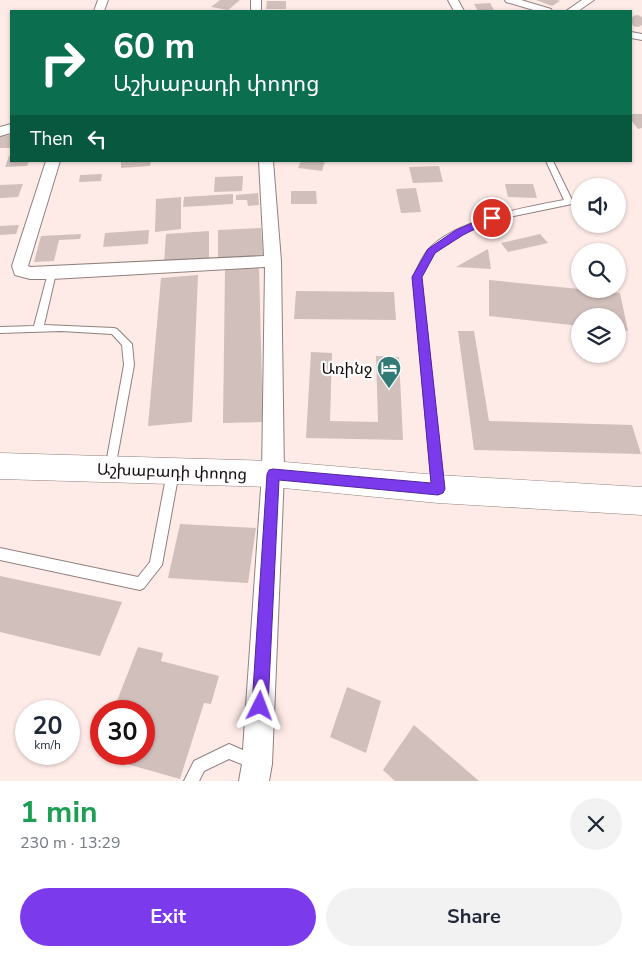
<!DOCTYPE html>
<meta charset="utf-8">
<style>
body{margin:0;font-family:"Nunito Sans","Noto Sans Armenian",sans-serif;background:#f2f2f3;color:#1f2937;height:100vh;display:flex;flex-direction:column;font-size:19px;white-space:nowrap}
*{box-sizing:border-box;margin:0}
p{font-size:16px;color:#747a83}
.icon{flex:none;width:28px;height:28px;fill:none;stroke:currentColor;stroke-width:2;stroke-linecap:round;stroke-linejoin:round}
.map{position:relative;height:781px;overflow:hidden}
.panel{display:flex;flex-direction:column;background:#fff;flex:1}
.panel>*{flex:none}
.top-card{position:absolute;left:10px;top:10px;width:622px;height:152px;border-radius:0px;box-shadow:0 1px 4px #0004;background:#0b6e4f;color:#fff;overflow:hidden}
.buttons{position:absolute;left:571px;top:178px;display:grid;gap:10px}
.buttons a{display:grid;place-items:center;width:55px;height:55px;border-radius:50%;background:#fff;box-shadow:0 1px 4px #0004;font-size:25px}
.speed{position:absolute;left:15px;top:700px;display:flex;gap:10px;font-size:25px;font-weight:700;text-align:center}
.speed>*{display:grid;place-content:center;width:65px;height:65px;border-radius:50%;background:#fff;box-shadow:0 1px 4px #0004;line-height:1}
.speed small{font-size:12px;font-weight:400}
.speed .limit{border:8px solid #d22;background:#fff;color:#111}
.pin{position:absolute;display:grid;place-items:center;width:42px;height:42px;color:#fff;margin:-21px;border:2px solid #fff;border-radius:50%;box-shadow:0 1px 5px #0007}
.me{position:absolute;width:55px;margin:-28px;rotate:3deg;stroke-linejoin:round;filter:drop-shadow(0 0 4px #0008)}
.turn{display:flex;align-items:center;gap:18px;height:105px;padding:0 20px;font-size:22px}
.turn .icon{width:65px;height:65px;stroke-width:2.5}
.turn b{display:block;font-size:35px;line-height:42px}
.then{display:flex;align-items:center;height:48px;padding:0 20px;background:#0003;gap:10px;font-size:19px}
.round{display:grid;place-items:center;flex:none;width:52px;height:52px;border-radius:26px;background:#f2f2f3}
.head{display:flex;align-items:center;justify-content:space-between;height:85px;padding:0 20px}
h1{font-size:30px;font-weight:700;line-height:38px;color:#1e9e55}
.action{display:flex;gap:10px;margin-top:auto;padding:10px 20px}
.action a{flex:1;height:58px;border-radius:30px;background:#7c3aed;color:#fff;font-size:20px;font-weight:700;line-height:58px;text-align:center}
.action a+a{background:#f2f2f3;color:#1f2937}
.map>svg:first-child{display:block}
.building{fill:#d1bfbc}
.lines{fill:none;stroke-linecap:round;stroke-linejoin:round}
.lane-casing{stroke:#91807d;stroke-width:2}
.street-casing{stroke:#91807d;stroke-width:2}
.secondary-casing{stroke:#91807d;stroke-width:1}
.lane{fill:#fff;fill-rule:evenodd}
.street{fill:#fff;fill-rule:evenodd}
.secondary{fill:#fff;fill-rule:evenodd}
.route{fill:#7c3aed;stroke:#51269a}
.labels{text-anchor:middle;stroke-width:4.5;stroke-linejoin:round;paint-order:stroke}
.poi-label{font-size:16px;fill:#130d0c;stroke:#fdfdfd;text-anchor:end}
.street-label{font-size:16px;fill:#130d0c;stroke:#fdfdfd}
</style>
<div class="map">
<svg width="642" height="781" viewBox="0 0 642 781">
<rect width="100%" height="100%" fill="#feebe8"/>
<g class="building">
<path d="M220,0H240L228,10L211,7Z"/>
<path d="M536,0H557L560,1L552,6Z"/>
<path d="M267,1H286V9H266Z"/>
<path d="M490,3L494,10L478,11L474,4Z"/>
<circle cx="637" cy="21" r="6"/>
<path d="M631,114H642V128L638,129L631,120Z"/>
<path d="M11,135V148H0V136Z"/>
<path d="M9,156H11V161H29L27,166L5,167Z"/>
<path d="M121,161H151L150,166L121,168Z"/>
<path d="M301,161H325L322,171L298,168Z"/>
<path d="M439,166L443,182L413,183L409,167Z"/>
<path d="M102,174L101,181L79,182L80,175Z"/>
<path d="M243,176L242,191L214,192L215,177Z"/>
<path d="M23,184L18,197L0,198V185Z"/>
<path d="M505,184H533L537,198L508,197Z"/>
<path d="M416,188L421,212L401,213L396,189Z"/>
<path d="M291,191H316L317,204H291Z"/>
<path d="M258,193L259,205L248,206L247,200H236V195Z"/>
<path d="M233,194V204L183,207L184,197Z"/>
<path d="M181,197V229L155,232L156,199Z"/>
<path d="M19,225L16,234L0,235V226Z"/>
<path d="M261,228L263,256L218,259V230Z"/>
<path d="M149,230L148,244L103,247L105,233Z"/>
<path d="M209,231V259L164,263L166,234Z"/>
<path d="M81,234L80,239L59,240L54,261L34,262L41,236Z"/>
<path d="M540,234L548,243L508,252L501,243Z"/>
<path d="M488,249L491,269L456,267Z"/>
<path d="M259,267L263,422L223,423L225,269Z"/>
<path d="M198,275L192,422L148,426L161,278Z"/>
<path d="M489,280L620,293L628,331L618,330V316H580V326L489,316Z"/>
<path d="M296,291L394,292L396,320L294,319Z"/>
<path d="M458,331H474L489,421L632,425L641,454L474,450Z"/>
<path d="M311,352L332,353L330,421L378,422L376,356L399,357L403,440L306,438Z"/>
<path d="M180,524L256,528L248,583L168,578Z"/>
<path d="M0,576L122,602L100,656L0,632Z"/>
<path d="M138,647L163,653L161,661L219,676L211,704L204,703L180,779L123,763L127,754H144V711H113Z"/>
<path d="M347,687L381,701L366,753L330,737Z"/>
<path d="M101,721V742L94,740Z"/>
<path d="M414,725L479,781H395L383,770Z"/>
</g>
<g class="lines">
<defs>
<g id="lane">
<path d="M546,161H553L573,202L572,204L500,219L466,232L435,252L421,277L444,488L442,491L438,493L434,491L432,488L413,277C418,268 421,258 428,250C454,220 526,207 564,200Z"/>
<path d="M52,270L56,273L44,325L114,328L117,329L132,344L134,365L115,469L114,472L110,474L106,472L105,469L124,365L122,345L112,334L61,331L0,333V327L34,326L48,273Z"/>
<path d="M173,467L177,469L179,472L162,565L144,588L140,590L0,560V548L138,577L150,562L167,472L169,469Z"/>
<path d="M229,744L259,757L261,762L259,767L254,769L229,759L204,771L199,781H184L194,761Z"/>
</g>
<g id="street">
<path d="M98,0H108L104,11H94Z"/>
<rect x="251" y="0" width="10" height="11"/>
<path d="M448,0H458L464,11H454Z"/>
<path d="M505,0H521L551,9L552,11H537L506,2Z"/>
<path d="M582,0H594L578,11H566Z"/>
<path d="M631,32L642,34V40L631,38Z"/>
<path d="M11,124V133L0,136V127Z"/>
<path d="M46,161H60L28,266L30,267L264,256L259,161H273L281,261L284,474L272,764L269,781H239L242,764L262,474L265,267L52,279H30L15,275L12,266Z"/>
</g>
<path id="secondary" d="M0,453L273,461L438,475L642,487V515L438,503L273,487L0,479Z"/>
</defs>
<use href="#lane" class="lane-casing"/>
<use href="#street" class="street-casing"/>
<use href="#secondary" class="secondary-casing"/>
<use href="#lane" class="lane"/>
<use href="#street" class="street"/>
<use href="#secondary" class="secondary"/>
</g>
<path class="route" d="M489,216H496L497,218L463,235L435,253L422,277L445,489L443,493L438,495L279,480L268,706L266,711L260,714L255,711L252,706L267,474L269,470L273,469L431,483L412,277L428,249L456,230Z"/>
<defs>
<symbol id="hotel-pin" viewBox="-11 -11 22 30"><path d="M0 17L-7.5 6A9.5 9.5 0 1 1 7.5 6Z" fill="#317a75" stroke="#fdfdfd"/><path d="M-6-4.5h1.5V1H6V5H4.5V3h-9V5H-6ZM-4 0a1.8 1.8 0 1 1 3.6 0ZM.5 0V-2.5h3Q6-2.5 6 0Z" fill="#fff"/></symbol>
</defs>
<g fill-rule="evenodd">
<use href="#hotel-pin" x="375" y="354" width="28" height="38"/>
</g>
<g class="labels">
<g class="poi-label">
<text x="372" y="374">Առինջ</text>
</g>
<g class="street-label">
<text transform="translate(172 471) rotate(2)" y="6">Աշխաբադի փողոց</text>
</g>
</g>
</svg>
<div class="buttons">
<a><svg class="icon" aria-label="sound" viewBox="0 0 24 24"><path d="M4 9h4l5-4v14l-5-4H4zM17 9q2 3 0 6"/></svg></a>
<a><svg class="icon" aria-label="search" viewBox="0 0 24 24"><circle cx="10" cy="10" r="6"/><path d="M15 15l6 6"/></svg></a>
<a><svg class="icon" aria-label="layers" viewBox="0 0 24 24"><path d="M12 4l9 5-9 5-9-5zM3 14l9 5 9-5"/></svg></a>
</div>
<div class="speed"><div>20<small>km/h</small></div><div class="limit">30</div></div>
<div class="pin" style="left:492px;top:218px;background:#d93025"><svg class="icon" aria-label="arrive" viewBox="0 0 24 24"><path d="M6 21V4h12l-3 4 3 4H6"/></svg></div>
<svg class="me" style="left:260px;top:706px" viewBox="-20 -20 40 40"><path d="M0-17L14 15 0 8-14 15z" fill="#7c3aed" stroke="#fff" stroke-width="4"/></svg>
<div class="top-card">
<div class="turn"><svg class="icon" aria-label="right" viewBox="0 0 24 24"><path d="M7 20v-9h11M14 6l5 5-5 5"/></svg><div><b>60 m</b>Աշխաբադի փողոց</div></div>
<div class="then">Then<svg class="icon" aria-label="left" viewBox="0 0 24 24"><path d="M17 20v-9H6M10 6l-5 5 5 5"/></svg></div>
</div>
</div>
<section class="panel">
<div class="head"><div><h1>1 min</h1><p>230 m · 13:29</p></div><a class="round"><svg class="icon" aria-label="close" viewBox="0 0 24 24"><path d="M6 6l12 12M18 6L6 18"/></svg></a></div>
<div class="action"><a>Exit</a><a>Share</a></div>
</section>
